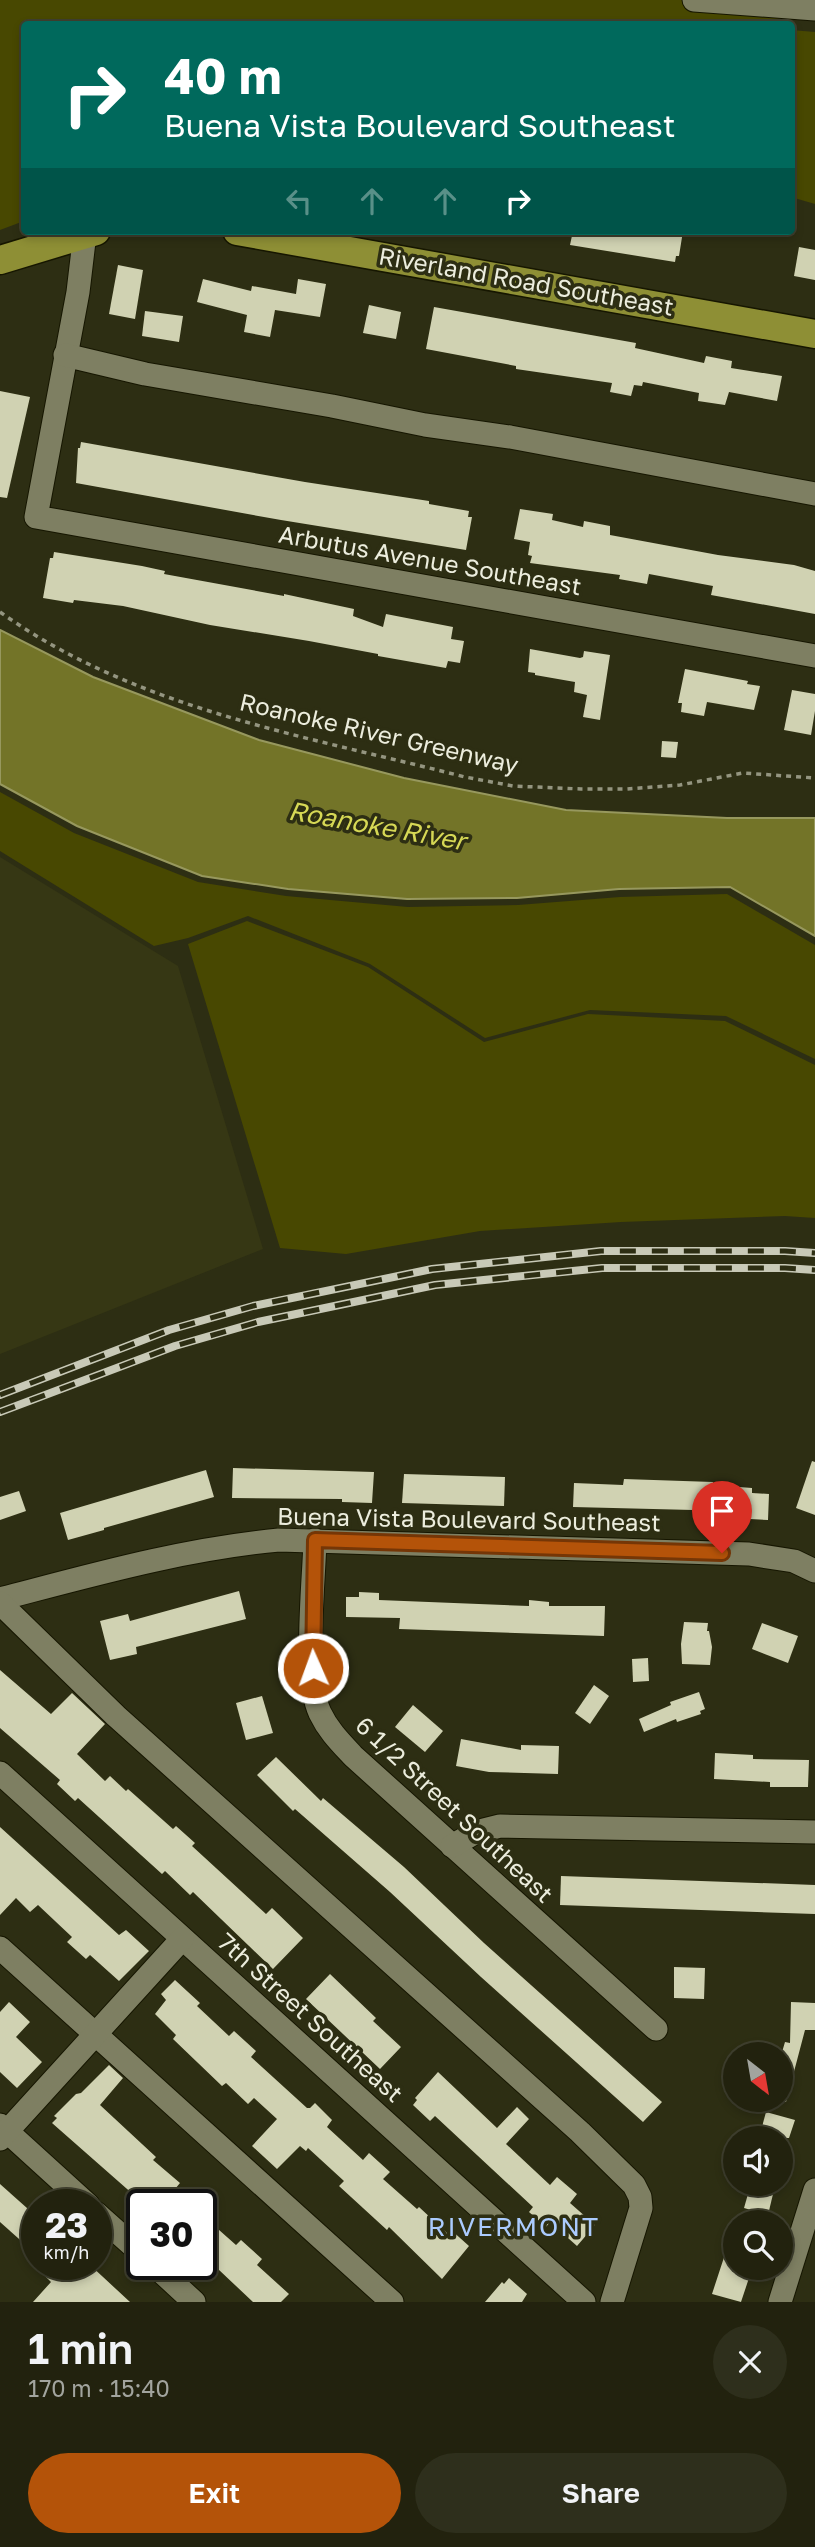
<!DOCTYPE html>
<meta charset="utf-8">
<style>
body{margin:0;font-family:"Golos Text",sans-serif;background:#2e2f1c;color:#f1f3f6;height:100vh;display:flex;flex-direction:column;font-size:26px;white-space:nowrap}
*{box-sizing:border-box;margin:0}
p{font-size:23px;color:#a2a49e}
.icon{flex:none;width:38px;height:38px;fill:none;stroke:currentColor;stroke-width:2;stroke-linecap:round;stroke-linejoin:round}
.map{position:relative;height:2302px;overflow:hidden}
.sheet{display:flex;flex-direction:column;background:#22220e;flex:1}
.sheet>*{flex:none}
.top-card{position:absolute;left:21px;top:21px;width:774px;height:214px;border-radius:7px;box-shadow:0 4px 10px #0003,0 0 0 2px #3f3f2e;background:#00695c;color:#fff;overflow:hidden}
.needle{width:46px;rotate:149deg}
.fabs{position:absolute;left:723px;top:2042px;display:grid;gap:14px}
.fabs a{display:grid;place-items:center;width:70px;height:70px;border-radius:50%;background:#22220e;box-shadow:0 4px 10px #0003,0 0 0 2px #3f3f2e;font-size:35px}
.speed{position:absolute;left:21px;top:2189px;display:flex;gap:14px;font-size:35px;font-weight:700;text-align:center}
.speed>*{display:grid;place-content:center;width:91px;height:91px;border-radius:50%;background:#22220e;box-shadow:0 4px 10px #0003,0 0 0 2px #3f3f2e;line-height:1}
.speed small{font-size:18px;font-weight:400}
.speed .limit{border:4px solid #111;border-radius:10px;background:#fff;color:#111}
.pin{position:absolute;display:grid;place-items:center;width:60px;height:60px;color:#fff;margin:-72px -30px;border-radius:50% 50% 50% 0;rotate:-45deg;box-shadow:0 0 7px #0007}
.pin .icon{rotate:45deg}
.me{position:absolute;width:77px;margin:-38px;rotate:358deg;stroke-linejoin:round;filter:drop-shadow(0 0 5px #0008)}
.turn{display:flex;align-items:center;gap:24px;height:147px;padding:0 28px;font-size:32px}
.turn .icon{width:91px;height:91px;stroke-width:2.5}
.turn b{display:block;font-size:49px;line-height:60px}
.lanes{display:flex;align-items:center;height:66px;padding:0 28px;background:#0003;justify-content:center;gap:35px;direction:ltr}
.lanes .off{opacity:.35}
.round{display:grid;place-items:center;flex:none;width:74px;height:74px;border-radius:37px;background:#2e2f1c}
.head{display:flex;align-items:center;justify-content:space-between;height:119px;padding:0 28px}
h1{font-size:42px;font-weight:600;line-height:52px}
.cta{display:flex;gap:14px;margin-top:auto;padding:14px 28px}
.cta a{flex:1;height:80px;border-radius:42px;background:#b45309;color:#fff;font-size:28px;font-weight:600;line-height:80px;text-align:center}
.cta a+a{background:#2e2f1c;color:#f1f3f6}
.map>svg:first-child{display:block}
.built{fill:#363714}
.green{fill:#484801}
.water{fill:#737428;stroke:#97985e;stroke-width:2}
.building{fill:#d0d2b2}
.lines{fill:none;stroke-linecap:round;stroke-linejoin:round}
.minor-casing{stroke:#161600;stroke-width:25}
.major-casing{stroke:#161600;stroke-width:31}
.path{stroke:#949580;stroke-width:3.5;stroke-dasharray:5 5;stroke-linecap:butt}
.minor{stroke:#7e7f62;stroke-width:23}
.major{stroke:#8e8f35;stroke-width:28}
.rail-casing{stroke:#c8c9b7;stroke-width:8}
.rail{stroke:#2d2e13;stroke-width:5;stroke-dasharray:16;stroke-linecap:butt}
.route-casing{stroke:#753606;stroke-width:18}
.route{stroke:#b45309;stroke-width:12}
.labels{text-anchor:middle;stroke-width:7;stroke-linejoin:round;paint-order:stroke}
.street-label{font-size:24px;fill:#eceddd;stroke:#2d2e13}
.water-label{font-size:26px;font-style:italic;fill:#d6d855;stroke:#2d2e13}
.neighbourhood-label{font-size:26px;letter-spacing:2px;fill:#abcbfe;stroke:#2d2e13}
</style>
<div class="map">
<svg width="815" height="2302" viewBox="0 0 815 2302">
<rect width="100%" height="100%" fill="#2d2e13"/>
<path class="built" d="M0,857L178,966L263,1249L0,1354Z"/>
<g class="green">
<path d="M0,0H796L790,24H24V221L0,230Z"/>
<path d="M791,30L815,32V204L791,197Z"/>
<path d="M0,792L74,833L198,882L286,896L408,907L518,905L620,897L727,894L815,945V1059L726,1016L590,1010L485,1038L370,964L248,916L188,938L154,946L0,851Z"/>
<path d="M247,921L368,967L484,1042L588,1014L725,1021L815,1065V1218L785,1216L621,1222L480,1231L346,1254L280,1248L188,944Z"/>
</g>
<path class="water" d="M0,630L93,677L259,740L404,778L566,810L727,818H815V936L730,887L619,889L517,898L407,899L288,889L202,876L77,826L0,784Z"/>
<g class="building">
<path d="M573,231H683L679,256H676L675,262L570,245Z"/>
<path d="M799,247L815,250V280L794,276Z"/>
<path d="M118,265L143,270L135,319L109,314Z"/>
<path d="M203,279L251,291L252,286L296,294L298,279L326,284L320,317L275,310L270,337L244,332L247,315L197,302Z"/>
<path d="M369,305L401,312L396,339L363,333Z"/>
<path d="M434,307L636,343L635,348L704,363L706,356L732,361L731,368L782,376L777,401L729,392L725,405L698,401L699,393L643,382L642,386L634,385L631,396L610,392L612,383L516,369V366L426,349Z"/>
<path d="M145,311L183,316L179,342L142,336Z"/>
<path d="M0,391L30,397L7,498L0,497Z"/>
<path d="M81,442L305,482L429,501V504L469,511L468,517H472L466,550L281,520L76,483L78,448H80Z"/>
<path d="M520,509L553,514L552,520L583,527L584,521L610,526V535L718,555L794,565L815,571V614L711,595L713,586L649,574L647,584L619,579L620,575L530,563L532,556L528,555L530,542L514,539Z"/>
<path d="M54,552L142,566L165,571L164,574L284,596V594L354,609L353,616L383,627L386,614L453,627L451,639L464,641L460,663L448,661L446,668L378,656V654L309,641L210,625L123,606L74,600L73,603L43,598L50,558H53Z"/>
<path d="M530,649L580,658L583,657L584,651L610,655L600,720L583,717L587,695L574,692L575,682L535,675V673L528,672Z"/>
<path d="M685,669L748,681L747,684L760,686L754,710L707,702L704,716L681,712L682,703H678Z"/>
<path d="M792,690L815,694V711L811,735L784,730Z"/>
<path d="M662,741L678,742L676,758L661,757Z"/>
<path d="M812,1461L815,1462V1515L796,1508Z"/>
<path d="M233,1468L374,1472L372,1503L342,1502V1499L232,1498Z"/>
<path d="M206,1470L214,1497L104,1528V1530L68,1540L60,1513Z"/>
<path d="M404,1474L505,1477L504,1506L402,1503Z"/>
<path d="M624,1479L713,1482V1485L752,1488V1493L769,1494L768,1520L731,1518V1513L693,1510L573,1507L574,1483L623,1485Z"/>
<path d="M19,1491L26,1511L0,1520V1497Z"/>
<path d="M239,1591L246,1619L136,1647L137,1654L110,1660L100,1621L128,1614L130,1621Z"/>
<path d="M359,1592L379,1593V1600L529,1606V1600L549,1602V1606H605L604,1636L399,1629L400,1618L346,1617V1597H359Z"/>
<path d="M684,1622L708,1623L707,1631H709L712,1647L710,1665L682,1664L681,1644Z"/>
<path d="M762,1623L798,1636L788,1663L752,1649Z"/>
<path d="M648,1658L649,1681L633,1682L632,1659Z"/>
<path d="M0,1670L51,1714L72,1693L105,1724L77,1754L105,1781L110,1776L126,1791L128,1789L173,1829L176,1826L195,1843L192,1846L266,1914L272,1908L303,1938L273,1969L193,1892L190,1895L165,1871L162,1874L78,1798L75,1801L57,1784L60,1780L0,1728Z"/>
<path d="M594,1685L609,1696L590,1724L575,1713Z"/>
<path d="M699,1692L705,1709L700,1711L701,1714L677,1722L676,1719L644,1732L639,1719L671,1705L670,1702Z"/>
<path d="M262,1696L273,1733L246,1740L236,1703Z"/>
<path d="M413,1705L443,1731L425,1752L395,1727Z"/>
<path d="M461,1739L521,1750V1745L559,1746L558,1774L489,1772L456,1766Z"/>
<path d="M715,1753L753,1755V1759L809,1760L808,1787H770V1782L714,1779Z"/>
<path d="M276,1757L321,1801L323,1798L404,1867L484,1943L662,2102L643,2122L481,1977L390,1892L295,1809L293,1811L257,1775Z"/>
<path d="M0,1827L119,1935L126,1930L149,1951L119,1981L90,1955L86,1959L67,1942L72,1937L38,1905L30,1912L16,1898L0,1915Z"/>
<path d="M561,1876L815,1885V1914L560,1905Z"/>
<path d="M674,1967L705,1968L704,1999L674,1998Z"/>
<path d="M330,1974L376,2018L373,2021L401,2047L380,2069L306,1999Z"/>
<path d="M175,1980L200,2003L197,2006L229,2036L234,2031L256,2051L251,2057L307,2108H310L315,2103L332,2120L327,2127L363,2160L369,2153L390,2172L383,2179L417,2209L419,2207L447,2233L450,2229L469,2246L442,2279L389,2227L387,2230L339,2186L344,2181L308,2148L306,2151L300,2146L277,2169L252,2146L277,2119L254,2098L248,2104L226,2083L222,2086L173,2039L176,2035L155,2014L166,2000L161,1994Z"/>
<path d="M9,2002L30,2022L16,2037L42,2062L17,2088L0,2072V2012Z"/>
<path d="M791,2002L815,2003V2030H805L786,2102L780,2101V2059L785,2042L790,2043Z"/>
<path d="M109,2065L123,2078L100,2105L156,2157L153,2160L180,2183L175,2189L192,2205H142L134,2198L135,2196L52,2123L57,2118L54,2116L76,2094L81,2093Z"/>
<path d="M438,2072L497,2128L517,2107L529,2119L506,2144L550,2185L557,2177L577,2194L570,2203L595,2225L577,2246L550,2222L546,2227L529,2212L533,2207L435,2116L430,2121L413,2105L417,2100L415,2098Z"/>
<path d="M766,2112L795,2120L789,2138H759Z"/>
<path d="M0,2184L37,2217V2255L0,2222Z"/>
<path d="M750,2187L773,2194L768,2215L744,2208Z"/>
<path d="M201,2214L236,2245L241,2240L262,2259L257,2265L289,2294L281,2302H253L201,2253Z"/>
<path d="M732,2233L735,2234V2274L749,2278L741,2302L712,2294Z"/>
<path d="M33,2264H89L130,2302H33L51,2282Z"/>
<path d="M509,2278L527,2294L522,2302H485L502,2282L504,2284Z"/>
</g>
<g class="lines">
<defs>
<g id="minor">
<path d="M694,0L815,9"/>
<path d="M85,233L78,292L36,517L815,656"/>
<path d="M65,355L145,374L332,406L425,425L510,437L815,494"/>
<path d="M315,1540C314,1582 303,1677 320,1713C328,1730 340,1742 353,1756L656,2029"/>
<path d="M0,1599C92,1575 183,1549 279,1540L749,1554L794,1561L815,1571"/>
<path d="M0,1603L116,1716L580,2132L634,2185L640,2197L641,2208L612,2302"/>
<path d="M0,1773L584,2302"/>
<path d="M452,1846L476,1832L500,1826L815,1832"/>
<path d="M0,1948L392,2302"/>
<path d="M0,2125L88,2205"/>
<path d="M0,2139L182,1939"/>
<path d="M96,2213L142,2254"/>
<path d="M153,2264L194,2302"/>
<path d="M780,2302L815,2190"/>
</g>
<g id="major">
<path d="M237,231L815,334"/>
<path d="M0,260L96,231"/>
</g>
</defs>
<use href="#minor" class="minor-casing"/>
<use href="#major" class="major-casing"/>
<path class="path" d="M0,612C136,709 306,736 465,777L513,786L581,789H627L680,785L743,773L815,778"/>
<use href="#minor" class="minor"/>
<use href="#major" class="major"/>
<defs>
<g id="rail">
<path d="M0,1395L169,1330L253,1306L432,1269L601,1251H785L815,1253"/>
<path d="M0,1412L175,1346L258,1322L435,1285L602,1268H785L815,1270"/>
</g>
</defs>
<use href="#rail" class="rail-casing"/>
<use href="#rail" class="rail"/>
</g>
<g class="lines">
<defs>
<path id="route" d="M313,1668L315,1540L722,1553"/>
</defs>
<use href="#route" class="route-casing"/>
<use href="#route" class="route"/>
</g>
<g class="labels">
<g class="street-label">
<text transform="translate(526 282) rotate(10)" y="8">Riverland Road Southeast</text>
<text transform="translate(430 561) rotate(10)" y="8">Arbutus Avenue Southeast</text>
<text transform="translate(379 734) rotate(13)" y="8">Roanoke River Greenway</text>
<text transform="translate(469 1520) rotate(1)" y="8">Buena Vista Boulevard Southeast</text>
<text transform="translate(454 1810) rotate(43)" y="8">6 1/2 Street Southeast</text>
<text transform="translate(310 2018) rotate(42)" y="8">7th Street Southeast</text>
</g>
<g class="water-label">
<text transform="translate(377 826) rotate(10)" y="9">Roanoke River</text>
</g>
<g class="neighbourhood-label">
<text x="514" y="2236">RIVERMONT</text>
</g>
</g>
</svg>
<div class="fabs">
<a><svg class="needle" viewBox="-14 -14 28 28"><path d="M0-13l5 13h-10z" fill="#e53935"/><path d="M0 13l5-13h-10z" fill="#a2a49e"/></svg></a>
<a><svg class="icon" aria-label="sound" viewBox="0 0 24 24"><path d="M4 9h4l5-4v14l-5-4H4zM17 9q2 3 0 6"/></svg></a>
<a><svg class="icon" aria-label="search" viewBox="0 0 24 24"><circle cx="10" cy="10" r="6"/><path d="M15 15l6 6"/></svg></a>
</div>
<div class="speed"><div>23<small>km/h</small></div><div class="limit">30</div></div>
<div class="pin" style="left:722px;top:1553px;background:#d93025"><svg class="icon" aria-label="arrive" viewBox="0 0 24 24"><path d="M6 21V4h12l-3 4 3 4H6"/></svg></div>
<svg class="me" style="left:313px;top:1668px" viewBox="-20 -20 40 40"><circle r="17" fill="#b45309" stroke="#fff" stroke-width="3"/><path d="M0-11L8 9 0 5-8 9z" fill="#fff"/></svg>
<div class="top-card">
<div class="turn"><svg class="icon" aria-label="right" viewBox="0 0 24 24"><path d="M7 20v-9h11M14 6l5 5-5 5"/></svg><div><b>40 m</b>Buena Vista Boulevard Southeast</div></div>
<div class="lanes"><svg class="icon off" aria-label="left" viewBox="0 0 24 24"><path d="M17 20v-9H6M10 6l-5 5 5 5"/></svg><svg class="icon off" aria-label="ahead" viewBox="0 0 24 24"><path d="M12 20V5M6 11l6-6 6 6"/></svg><svg class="icon off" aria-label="ahead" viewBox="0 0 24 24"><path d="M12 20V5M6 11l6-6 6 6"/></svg><svg class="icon" aria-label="right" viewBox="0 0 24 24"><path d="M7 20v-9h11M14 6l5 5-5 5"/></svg></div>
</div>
</div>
<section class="sheet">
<div class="head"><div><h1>1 min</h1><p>170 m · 15:40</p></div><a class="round"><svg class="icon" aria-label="close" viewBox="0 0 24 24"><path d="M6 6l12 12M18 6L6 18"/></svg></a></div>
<div class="cta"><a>Exit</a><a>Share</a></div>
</section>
